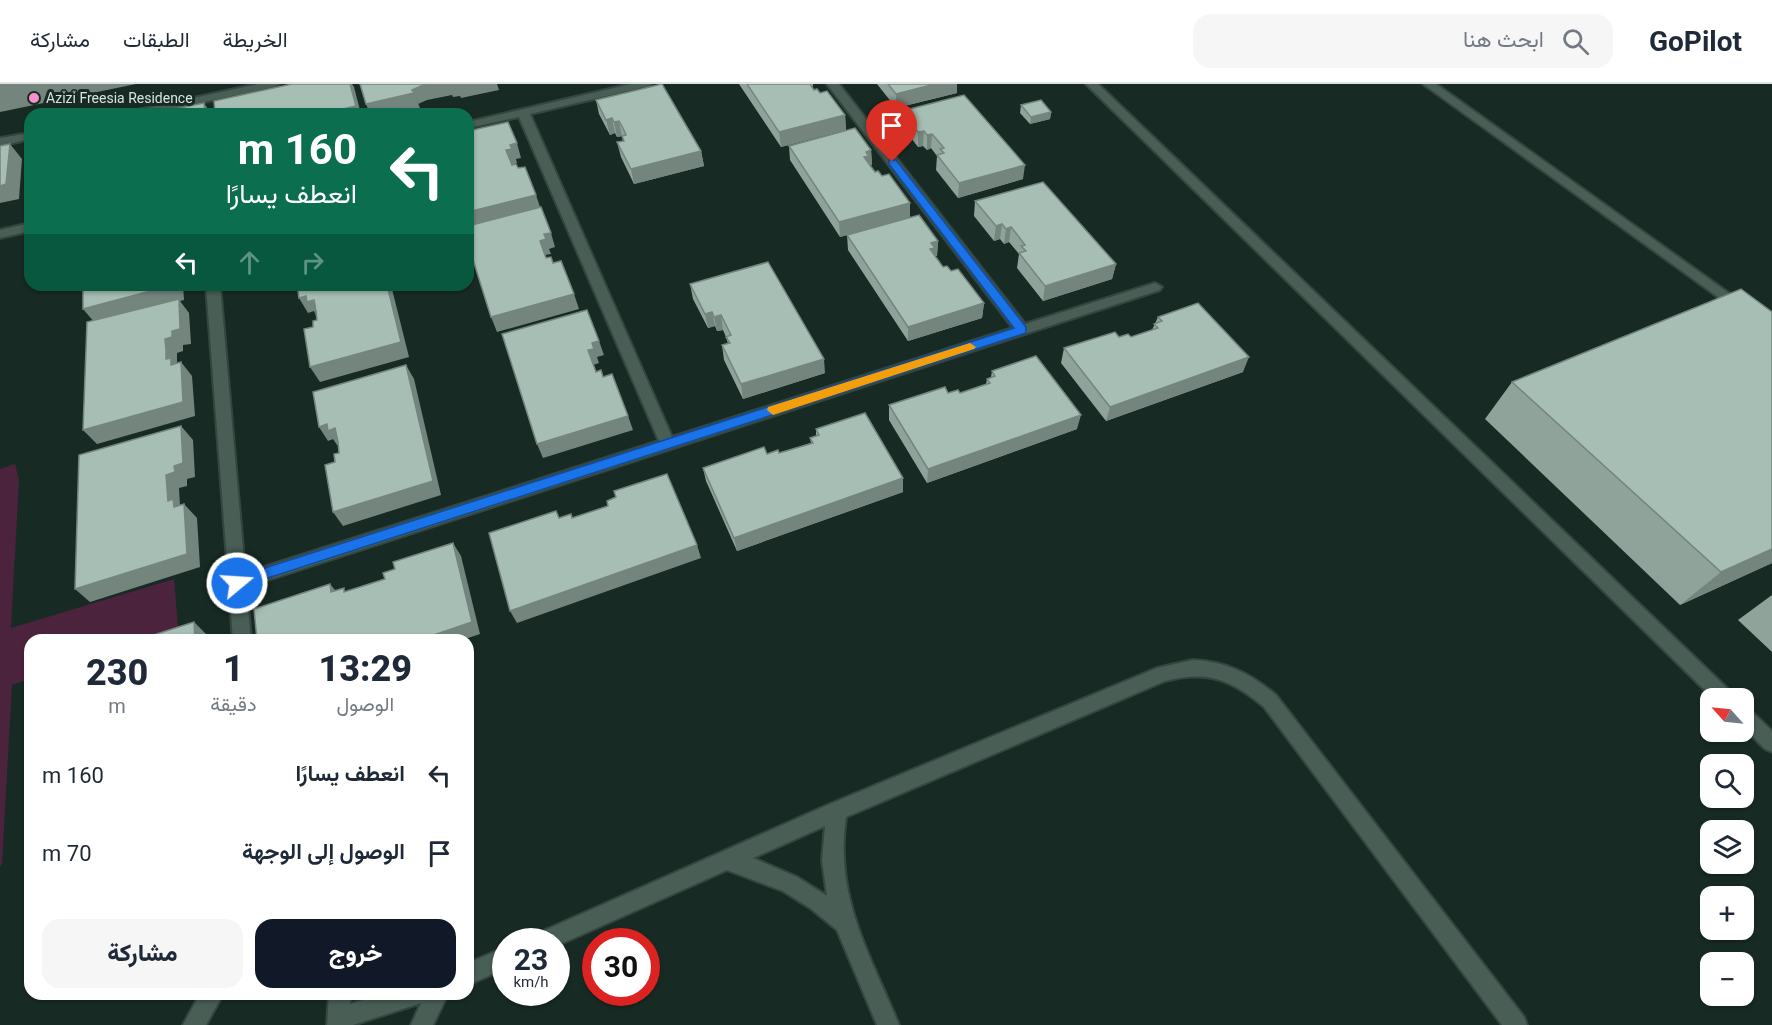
<!DOCTYPE html>
<html lang="ar">
<meta charset="utf-8">
<style>
body{margin:0;font-family:Roboto,Vazirmatn,sans-serif;background:#f6f6f7;color:#1f2937;direction:rtl;height:100vh;display:flex;flex-direction:column;font-size:22px;white-space:nowrap}
*{box-sizing:border-box;margin:0}
p{font-size:20px;color:#747a83}
.icon{flex:none;width:33px;height:33px;fill:none;stroke:currentColor;stroke-width:2;stroke-linecap:round;stroke-linejoin:round}
.map{position:relative;flex:1;overflow:hidden;direction:ltr}
.sheet{position:absolute;left:24px;top:550px;width:450px;height:366px;display:flex;flex-direction:column;background:#fff;border-radius:18px;box-shadow:0 2px 4px #0004;direction:rtl}
.sheet>*{flex:none}
.guide{position:absolute;left:24px;top:24px;width:450px;height:183px;border-radius:18px;box-shadow:0 2px 4px #0004;direction:rtl;background:#0b6e4f;color:#fff;overflow:hidden}
.needle{width:39px;rotate:297deg}
.buttons{position:absolute;left:1700px;top:604px;display:grid;gap:12px}
.buttons a{display:grid;place-items:center;width:54px;height:54px;border-radius:12px;background:#fff;box-shadow:0 2px 4px #0004;font-size:30px}
.speed{position:absolute;left:492px;top:844px;display:flex;gap:12px;font-size:30px;font-weight:700;text-align:center}
.speed>*{display:grid;place-content:center;width:78px;height:78px;border-radius:50%;background:#fff;box-shadow:0 2px 4px #0004;line-height:1}
.speed small{font-size:15px;font-weight:400}
.speed .limit{border:9px solid #d22;background:#fff;color:#111}
.pin{position:absolute;display:grid;place-items:center;width:51px;height:51px;color:#fff;margin:-62px -26px;border-radius:50% 50% 50% 0;rotate:-45deg;box-shadow:0 0 6px #0007}
.pin .icon{rotate:45deg}
.me{position:absolute;width:66px;margin:-33px;rotate:72deg;stroke-linejoin:round;filter:drop-shadow(0 0 4px #0008)}
.turn{display:flex;align-items:center;gap:21px;height:126px;padding:0 18px;font-size:27px}
.turn .icon{width:78px;height:78px;stroke-width:2.5}
.turn b{display:block;font-size:42px;line-height:51px}
.lanes{display:flex;align-items:center;height:57px;padding:0 18px;background:#0003;justify-content:center;gap:30px;direction:ltr}
.lanes .off{opacity:.35}
.eta{display:flex;justify-content:space-evenly;align-items:center;height:102px;text-align:center}
.eta b{font-size:36px;font-weight:800;line-height:42px}
.action{display:flex;gap:12px;margin-top:auto;padding:12px 18px}
.action a{flex:1;height:69px;border-radius:18px;background:#111827;color:#fff;font-size:24px;font-weight:800;line-height:69px;text-align:center}
.action a+a{background:#f6f6f7;color:#1f2937}
ul{padding:0;list-style:none}
li{display:flex;align-items:center;gap:18px;height:78px;padding:0 18px}
li div{flex:1}
li b{display:block;font-size:22px}
li em{font-style:normal}
header{display:flex;align-items:center;gap:36px;box-sizing:border-box;height:84px;padding:0 30px;background:#fff;border-bottom:2px solid #e0e1e3}
header strong{font-size:28px}
nav{display:flex;gap:33px;margin-inline-start:auto;font-size:21px}
.search{width:420px;height:54px;background:#f6f6f7;display:flex;align-items:center;gap:15px;box-sizing:border-box;padding:0 21px;border-radius:18px;color:#747a83;font-size:22px}
.map>svg:first-child{display:block}
.green{fill:#4c233c}
.lines{fill:none;stroke-linecap:round;stroke-linejoin:round}
.minor-casing{stroke:#35453f;stroke-width:4}
.tertiary-casing{stroke:#35453f;stroke-width:4}
.minor{fill:#495f56;fill-rule:evenodd}
.tertiary{fill:#495f56;fill-rule:evenodd}
.wall{fill:#8fa39b}
.shaded-wall{fill:#74857e}
.building{fill:#a6beb4;stroke:#74857e;stroke-width:1.5}
.route{fill:#1a73e8;stroke:#114b97;stroke-width:1.5}
.slow{fill:#f59e0b}
.poi-dot{fill:#f790ce;stroke:#172b24;stroke-width:2}
.labels{text-anchor:middle;stroke-width:6;stroke-linejoin:round;paint-order:stroke}
.far-poi-label{font-size:14px;fill:#d7e3de;stroke:#172b24;text-anchor:start}
</style>
<header>
<strong>GoPilot</strong>
<div class="search"><svg class="icon" aria-label="search" viewBox="0 0 24 24"><circle cx="10" cy="10" r="6"/><path d="M15 15l6 6"/></svg>ابحث هنا</div>
<nav><a>الخريطة</a><a>الطبقات</a><a>مشاركة</a></nav>
</header>
<div class="map">
<svg width="1772" height="941" viewBox="0 0 1772 941">
<rect width="100%" height="100%" fill="#172b24"/>
<path class="green" d="M15,380L19,396L11,544L174,495L178,543L140,556H30V595L12,601L2,780L0,783V385Z"/>
<g class="lines">
<defs>
<g id="minor">
<path d="M631,0H651L649,2L530,30L672,353L1013,244L827,0H839L1025,240L1155,199L1162,203L1160,206L246,503L251,556H233L206,201H220L245,489L659,357L519,33L468,44V38Z"/>
<path d="M1423,0H1436L1772,240V252Z"/>
<path d="M30,139V147L0,154V146Z"/>
<path d="M1193,576C1226,577 1251,590 1276,611L1524,933L1527,941H1502L1264,623C1231,595 1207,586 1165,597L846,733C834,813 870,870 899,941H877L837,846L810,824L783,807L727,786L556,862V858H530L534,851L830,720L1157,584ZM825,742L822,776L827,812L797,793L753,774Z"/>
<path d="M506,863V884L468,901V879Z"/>
<path d="M200,910H223L206,941H183Z"/>
<path d="M329,910H351L350,920L381,910H448L433,941H411L421,919L353,941H327Z"/>
</g>
<g id="tertiary">
<path d="M258,0H279L273,3L149,30H127L133,27Z"/>
<path d="M1086,0H1098L1732,609L1735,615H1714Z"/>
<path d="M30,49V55L0,62V54Z"/>
<path d="M1743,623L1749,625L1772,647V668L1765,665L1743,643Z"/>
</g>
</defs>
<use href="#minor" class="minor-casing"/>
<use href="#tertiary" class="tertiary-casing"/>
<use href="#minor" class="minor"/>
<use href="#tertiary" class="tertiary"/>
</g>
<g class="wall">
<path d="M739,0H813V2H812L814,6L820,9L845,31L846,46L781,63Z"/>
<path d="M877,0H957V9L896,24Z"/>
<path d="M596,16L701,67L704,82L634,100L621,73L617,58L623,57L622,52L617,53L615,49L610,51L599,30Z"/>
<path d="M1021,21L1051,28L1050,35L1030,40L1020,29Z"/>
<path d="M902,27L1023,95L958,114L936,86L937,72L931,64L927,66L923,62L918,63L902,42Z"/>
<path d="M789,62L871,66L872,81H870L875,88L882,92L910,119V133L840,153L790,76Z"/>
<path d="M975,117L1116,180L1112,195L1043,217L1017,184L1019,170L1009,158L1004,160L1000,155L994,157L974,132Z"/>
<path d="M847,151L938,157L937,172H935L943,183L951,187L984,219L982,234L908,257L848,166Z"/>
<path d="M690,200L825,289L743,315L724,276L722,261L728,260L726,253L723,246L717,247L715,242L708,244L693,215Z"/>
<path d="M1158,233L1243,288L1106,337L1061,279L1064,264L1119,253H1131L1152,246Z"/>
<path d="M992,287L1077,345L927,399L889,336V321L948,309H960L986,300L987,295L991,293Z"/>
<path d="M1512,298L1772,479L1680,521L1485,335Z"/>
<path d="M816,345L903,394V408L737,467L706,397L703,384L767,370L779,369L811,359L810,354L816,352Z"/>
<path d="M1772,511V568L1738,536Z"/>
</g>
<g class="shaded-wall">
<path d="M0,0H136L0,28Z"/>
<path d="M350,0H352L354,3L361,30H322Z"/>
<path d="M429,0H497L499,6L461,14L460,12L453,13L452,11L427,16L418,20L412,6L421,2Z"/>
<path d="M935,0H957V9L896,24V10Z"/>
<path d="M414,9L420,24L392,30H370L366,20Z"/>
<path d="M204,19L211,30H205Z"/>
<path d="M1051,28L1050,35L1030,40L1031,33Z"/>
<path d="M845,31L846,46L781,63L779,48Z"/>
<path d="M612,34L615,49L610,51L606,36Z"/>
<path d="M619,37L622,52L617,53L614,38Z"/>
<path d="M924,47L923,62L918,63V48Z"/>
<path d="M932,50L931,64L927,66V51Z"/>
<path d="M517,59L521,74L516,75L517,79L511,81L506,66L510,61Z"/>
<path d="M10,60L22,75L19,115L0,119V102Z"/>
<path d="M871,66L872,81L869,82L864,73L866,68Z"/>
<path d="M701,67L704,82L634,100L631,85Z"/>
<path d="M1025,81L1023,95L958,114L959,99Z"/>
<path d="M536,111L541,126L468,145V128Z"/>
<path d="M910,119V133L840,153L839,138Z"/>
<path d="M1002,140L1000,155L994,157L996,142Z"/>
<path d="M1011,143L1009,158L1004,160L1006,145Z"/>
<path d="M551,149L555,163L549,165L551,170L545,171L540,157L544,150Z"/>
<path d="M938,157L937,172H935L930,165L931,159Z"/>
<path d="M1116,180L1112,195L1043,217L1045,202Z"/>
<path d="M173,201H183L184,216L180,217L189,229L191,260L183,261V267L177,269V280L181,278L192,292L195,332L97,360L83,346L95,239L83,225Z"/>
<path d="M387,201H391L409,273L320,298L310,283Z"/>
<path d="M574,210L579,225L497,248L491,233Z"/>
<path d="M306,212L314,216L316,232L314,227L308,229L299,214Z"/>
<path d="M984,219L982,234L908,257V243Z"/>
<path d="M712,228L715,242L708,244L705,230Z"/>
<path d="M721,231L723,246L717,247L714,233Z"/>
<path d="M599,257L604,271L597,273L599,279L593,281L588,266L592,259Z"/>
<path d="M1249,273L1243,288L1106,337L1110,323Z"/>
<path d="M824,275L825,289L743,315L741,300Z"/>
<path d="M406,281L414,295L441,411L343,442L333,428Z"/>
<path d="M1081,331L1077,345L927,399L928,385Z"/>
<path d="M628,332L633,346L543,374L537,360Z"/>
<path d="M327,340L335,344L345,358L337,361L333,355L328,357L319,343Z"/>
<path d="M181,342L193,356L195,393L187,395V402L179,404L180,422L184,420L197,434L200,483L90,518L75,505L168,417L166,391L174,382Z"/>
<path d="M903,394V408L737,467L734,454Z"/>
<path d="M453,459L461,472L480,550L462,556H419Z"/>
<path d="M697,461L701,474L517,539L510,527Z"/>
<path d="M1772,465V479L1680,521L1721,488Z"/>
<path d="M330,500L340,512L331,508Z"/>
<path d="M194,538L207,551L208,556H195Z"/>
</g>
<g class="building">
<path d="M292,0H350L356,22L322,30H314L313,29L306,30L305,28L295,30H215L214,17Z"/>
<path d="M360,0H429L421,2L412,6L414,9L366,20Z"/>
<path d="M662,0L701,67L631,85L617,58L624,57L622,52L626,51L623,44L619,37L614,38L612,34L606,36L596,16Z"/>
<path d="M747,0H810L814,6L817,5L820,9L827,7L845,31L779,48Z"/>
<path d="M888,0H935L896,10Z"/>
<path d="M964,11L1025,81L959,99L937,71L944,69L940,65L944,64L939,58L932,50L927,51L924,47L918,48L902,27Z"/>
<path d="M1041,16L1051,28L1031,33L1021,21Z"/>
<path d="M204,19L205,30H151Z"/>
<path d="M508,38L517,59L510,61L512,65L506,66L512,81L516,80L518,84L525,83L536,111L468,128V47Z"/>
<path d="M855,44L871,66L866,68L869,72L864,73L875,88L878,87L882,92L889,90L910,119L839,138L789,62Z"/>
<path d="M10,60L6,100L0,102V62Z"/>
<path d="M1043,98L1116,180L1045,202L1019,169L1026,167L1021,162L1025,161L1019,153L1011,143L1006,145L1002,140L996,142L975,117Z"/>
<path d="M541,123L551,149L544,150L546,155L540,157L546,174L551,173L553,179L561,177L574,210L491,233L468,160V142Z"/>
<path d="M919,131L938,157L931,159L935,164L930,165L943,183L947,182L951,187L958,185L984,219L908,243L847,151Z"/>
<path d="M768,178L824,275L741,300L722,261L730,259L726,253L731,251L721,231L714,233L712,228L705,230L690,200Z"/>
<path d="M83,201H173L83,225Z"/>
<path d="M297,201H387L401,258L310,283L304,245L313,243V237L317,236L316,227L314,216L307,218L306,212L299,214Z"/>
<path d="M1741,205L1772,228V465L1721,488L1512,298Z"/>
<path d="M179,215L180,245L172,247V253L165,255L166,266V275L171,274V281L181,278L183,318L83,346L87,238Z"/>
<path d="M1198,219L1249,273L1110,323L1064,264L1115,248L1119,253L1128,250L1131,253L1158,244L1154,240L1162,237L1158,233Z"/>
<path d="M587,226L599,257L592,259L594,265L588,266L596,288L601,286L603,293L612,290L628,332L537,360L502,250Z"/>
<path d="M1036,272L1081,331L928,385L889,321L945,303L948,309L958,306L960,309L990,299L987,295L995,292L992,287Z"/>
<path d="M406,281L433,397L333,428L325,381L335,378L334,370L339,369L338,358L335,344L328,347L327,340L319,343L313,308Z"/>
<path d="M865,329L903,394L734,454L703,384L764,363L767,370L778,366L779,369L813,359L810,354L819,351L816,345Z"/>
<path d="M181,342L183,379L174,382L175,388L166,391L168,417L173,415L174,423L184,420L187,470L75,505L79,371Z"/>
<path d="M667,390L697,461L510,527L489,449L556,427L559,434L571,430L572,434L608,422L607,417L616,413L614,407Z"/>
<path d="M453,459L472,538L419,556H257L254,525L330,500L331,508L344,504V508L385,495L383,489L395,485L393,478Z"/>
<path d="M194,538L195,556H138Z"/>
</g>
<path class="route" d="M889,76H896L1026,243V249L237,504L232,503L230,499L232,494L237,493L1014,244L889,80Z"/>
<path class="slow" d="M970,259L976,263L974,265L773,331L767,326L768,323Z"/>
<circle class="poi-dot" cx="34" cy="14" r="6"/>
<g class="labels">
<g class="far-poi-label">
<text x="46" y="19">Azizi Freesia Residence</text>
</g>
</g>
</svg>
<div class="buttons">
<a><svg class="needle" viewBox="-14 -14 28 28"><path d="M0-13l5 13h-10z" fill="#e53935"/><path d="M0 13l5-13h-10z" fill="#747a83"/></svg></a>
<a><svg class="icon" aria-label="search" viewBox="0 0 24 24"><circle cx="10" cy="10" r="6"/><path d="M15 15l6 6"/></svg></a>
<a><svg class="icon" aria-label="layers" viewBox="0 0 24 24"><path d="M12 4l9 5-9 5-9-5zM3 14l9 5 9-5"/></svg></a>
<a>+</a>
<a>−</a>
</div>
<div class="speed"><div>23<small>km/h</small></div><div class="limit">30</div></div>
<div class="pin" style="left:892px;top:78px;background:#d93025"><svg class="icon" aria-label="arrive" viewBox="0 0 24 24"><path d="M6 21V4h12l-3 4 3 4H6"/></svg></div>
<svg class="me" style="left:237px;top:499px" viewBox="-20 -20 40 40"><circle r="17" fill="#1a73e8" stroke="#fff" stroke-width="3"/><path d="M0-11L8 9 0 5-8 9z" fill="#fff"/></svg>
<div class="guide">
<div class="turn"><svg class="icon" aria-label="left" viewBox="0 0 24 24"><path d="M17 20v-9H6M10 6l-5 5 5 5"/></svg><div><b>160 m</b>انعطف يسارًا</div></div>
<div class="lanes"><svg class="icon" aria-label="left" viewBox="0 0 24 24"><path d="M17 20v-9H6M10 6l-5 5 5 5"/></svg><svg class="icon off" aria-label="ahead" viewBox="0 0 24 24"><path d="M12 20V5M6 11l6-6 6 6"/></svg><svg class="icon off" aria-label="right" viewBox="0 0 24 24"><path d="M7 20v-9h11M14 6l5 5-5 5"/></svg></div>
</div>
<section class="sheet">
<div class="eta">
<div><b>13:29</b><p>الوصول</p></div>
<div><b>1</b><p>دقيقة</p></div>
<div><b>230</b><p>m</p></div>
</div>
<ul>
<li><svg class="icon" aria-label="left" viewBox="0 0 24 24"><path d="M17 20v-9H6M10 6l-5 5 5 5"/></svg><div><b>انعطف يسارًا</b></div><em>160 m</em></li>
<li><svg class="icon" aria-label="arrive" viewBox="0 0 24 24"><path d="M6 21V4h12l-3 4 3 4H6"/></svg><div><b>الوصول إلى الوجهة</b></div><em>70 m</em></li>
</ul>
<div class="action"><a>خروج</a><a>مشاركة</a></div>
</section>
</div>
